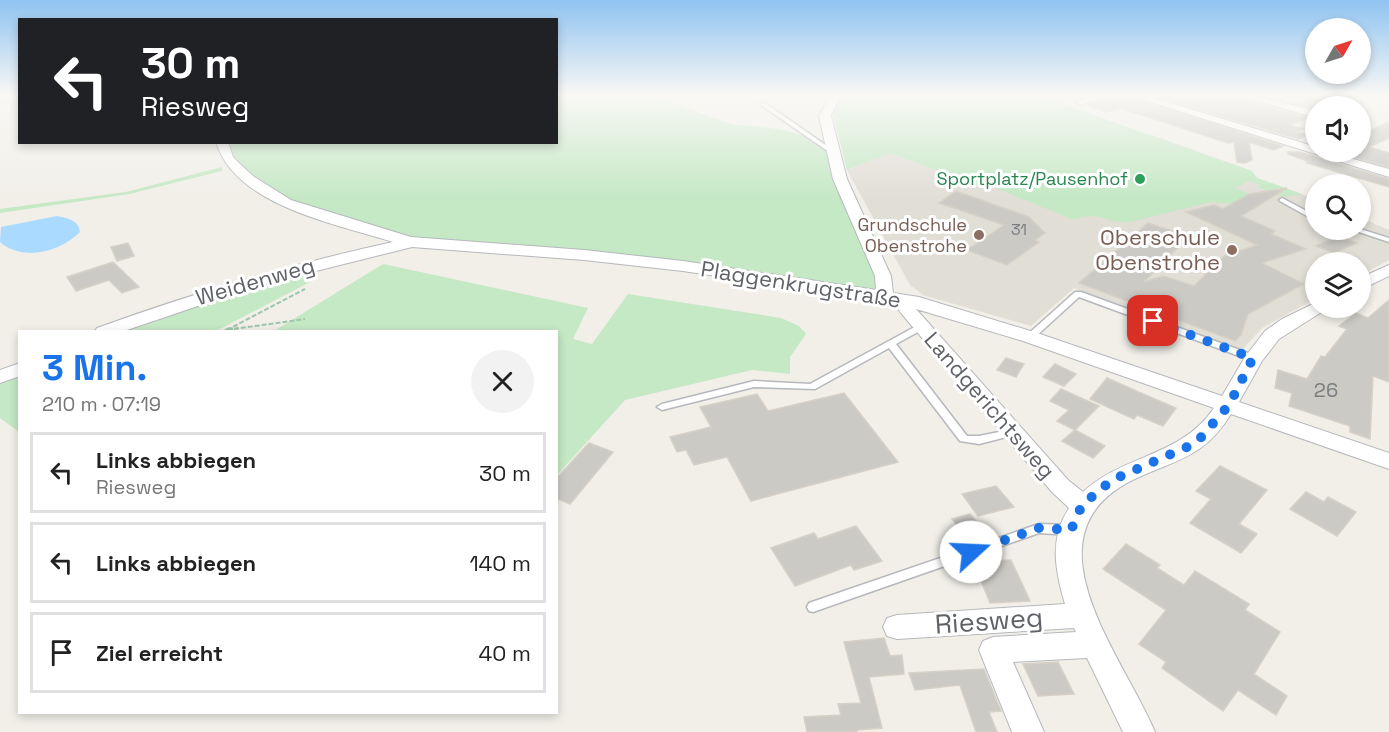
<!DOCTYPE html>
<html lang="de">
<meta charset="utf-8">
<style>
body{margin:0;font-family:"Space Grotesk",sans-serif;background:#f2f2f2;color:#222;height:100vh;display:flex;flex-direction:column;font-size:22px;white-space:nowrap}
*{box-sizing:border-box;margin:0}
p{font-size:20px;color:#767676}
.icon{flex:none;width:33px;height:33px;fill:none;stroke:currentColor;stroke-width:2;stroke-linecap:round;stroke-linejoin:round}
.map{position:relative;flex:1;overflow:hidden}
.details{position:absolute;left:18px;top:330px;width:540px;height:384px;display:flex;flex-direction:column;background:#fff;border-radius:0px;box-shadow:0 3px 9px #0003}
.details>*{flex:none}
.guide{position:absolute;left:18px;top:18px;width:540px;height:126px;border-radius:0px;box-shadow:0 3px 9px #0003;background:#202124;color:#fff;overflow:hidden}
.needle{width:39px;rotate:51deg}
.tools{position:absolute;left:1305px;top:18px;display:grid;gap:12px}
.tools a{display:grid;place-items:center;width:66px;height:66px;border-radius:50%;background:#fff;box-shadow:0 3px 9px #0003;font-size:30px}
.pin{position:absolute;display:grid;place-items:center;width:51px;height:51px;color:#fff;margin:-26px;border-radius:12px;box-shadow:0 3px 9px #0006}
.me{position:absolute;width:66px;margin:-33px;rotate:70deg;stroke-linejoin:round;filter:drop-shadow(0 0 4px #0008)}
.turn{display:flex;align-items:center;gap:21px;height:126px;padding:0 24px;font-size:27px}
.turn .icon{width:78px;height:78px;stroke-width:2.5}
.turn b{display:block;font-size:42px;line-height:51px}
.round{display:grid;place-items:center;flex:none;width:63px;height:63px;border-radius:32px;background:#f2f2f2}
.overview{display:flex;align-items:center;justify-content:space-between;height:102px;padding:0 24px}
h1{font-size:36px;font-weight:800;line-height:45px;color:#1a73e8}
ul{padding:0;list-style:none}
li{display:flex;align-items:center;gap:18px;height:81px;margin:0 12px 9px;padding:0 12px;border:3px solid #e0e0e0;border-radius:0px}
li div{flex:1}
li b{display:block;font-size:22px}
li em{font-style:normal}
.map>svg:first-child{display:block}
.education{fill:#e1ded6}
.green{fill:#c5e8c5}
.water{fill:#aadaff}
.building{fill:#cccac5;stroke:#d6d1c6;stroke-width:1.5}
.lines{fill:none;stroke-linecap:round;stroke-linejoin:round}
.lane-casing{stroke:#b5b8bc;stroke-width:3}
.street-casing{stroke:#b5b8bc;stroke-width:2}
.path-far2{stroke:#9cc7a9;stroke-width:1.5;stroke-dasharray:4 1.5;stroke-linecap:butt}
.path-far1{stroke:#9cc7a9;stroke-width:2;stroke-dasharray:5 2;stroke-linecap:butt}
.path{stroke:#9cc7a9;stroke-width:3;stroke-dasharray:7 3;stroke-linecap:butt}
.lane{fill:#fff;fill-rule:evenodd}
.street{fill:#fff;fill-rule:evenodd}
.route{stroke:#1a73e8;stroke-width:10;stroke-dasharray:0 18}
.leisure-dot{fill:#2e9e5b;stroke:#fff;stroke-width:2}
.education-dot{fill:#8d6e63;stroke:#fff;stroke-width:2}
.labels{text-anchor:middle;stroke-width:6;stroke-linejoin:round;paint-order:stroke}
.far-number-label{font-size:16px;fill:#7a7d7f}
.far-leisure-label{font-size:18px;fill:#27864d;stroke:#fff;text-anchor:end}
.far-education-label{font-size:18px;fill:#785e54;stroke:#fff;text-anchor:end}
.number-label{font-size:20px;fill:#7a7d7f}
.education-label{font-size:22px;fill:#785e54;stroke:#fff;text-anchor:end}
.street-label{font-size:22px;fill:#5f6368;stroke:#fff}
.near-street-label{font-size:27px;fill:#5f6368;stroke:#fff}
</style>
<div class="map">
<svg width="1389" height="732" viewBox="0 0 1389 732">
<rect width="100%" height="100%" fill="#f1efe8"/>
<path class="education" d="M1149,134L1252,171L1257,178L1315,199L1316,230H1360L1361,218L1389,230V260L1361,275L1360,262H1316L1315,299L1262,328L1242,350L1074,288L1031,326L923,295L910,285L847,170L890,153L978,186L995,188Z"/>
<g class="green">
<path d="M557,96H653L731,124L778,129L831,142L885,296L683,266L410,242L286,203L251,181L222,143L556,142Z"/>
<path d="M841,96H1039L1252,171L1257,178L1302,194L1283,197L1257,187L1260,184L1249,181L1235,188L1249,194L1241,198L1243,201L1235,204L1211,202L1130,222C1104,224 1104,210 1074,220L995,188L1004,184L978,186L890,153L847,170L833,114Z"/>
<path d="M222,167V171L129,194L0,213V209L126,192Z"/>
<path d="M383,264L588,308L573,339L592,344L628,294L781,318L799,326L806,334L790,357V374L752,370L625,400L557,475L556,332L274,331Z"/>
<path d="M299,274L310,282L216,331L114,332L169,310Z"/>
<path d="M19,373V432L0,418V381Z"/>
</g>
<path class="water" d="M57,216C67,218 79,220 80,232C60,252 23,262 0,242L1,227Z"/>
<g class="building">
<path d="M1114,96H1129L1283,146L1274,150L1249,142L1252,160L1245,163L1237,162L1234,142L1228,143L1120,108L1106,112L1088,105Z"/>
<path d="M1154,96H1229L1307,118L1290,125L1303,129L1297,132L1307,135L1298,139Z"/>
<path d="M1318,96H1325L1348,100L1332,106L1316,109L1293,103H1304L1307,97L1317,99Z"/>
<path d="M1389,122V138L1369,147L1389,153V167L1335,152H1360V135Z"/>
<path d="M1288,152H1300L1389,179V187L1307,163L1310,162L1288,154Z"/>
<path d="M1287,188L1241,216L1275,231L1271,234L1306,249L1262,263L1304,284L1248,314L1241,335L1235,341L1162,314L1164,312L1148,297L1140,306L1079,283L1148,223L1189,236L1144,282L1163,276L1194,286L1224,256L1257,245L1186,212L1214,205L1223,209L1249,194Z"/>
<path d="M956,191L1029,217L1045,233L1035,240L1039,242L1007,265L967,250L1004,225L939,203Z"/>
<path d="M1338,236L1357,243L1334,253L1316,246Z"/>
<path d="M128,243L134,256L117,261L111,247Z"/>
<path d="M113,262L139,287L122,293L109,280L76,291L67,277Z"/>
<path d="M1389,300V382L1373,376L1370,439L1350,432V426L1289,406L1292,393L1275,388L1278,370L1307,379L1321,356L1325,357L1347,329L1339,326L1356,313L1368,318Z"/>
<path d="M1006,358L1024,364L1016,377L997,370Z"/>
<path d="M1055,364L1076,374L1064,386L1043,377Z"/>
<path d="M1107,378L1150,397L1176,408L1163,426L1137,415L1134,419L1090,399Z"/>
<path d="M1061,389L1099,406L1075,430L1057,421L1069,410L1050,401Z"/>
<path d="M844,393L898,462L751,501L727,457L694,465L686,450L677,452L670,437L711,427L700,407L757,394L768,411Z"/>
<path d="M1075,430L1105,446L1093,458L1062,441Z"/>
<path d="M589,443L613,452L570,504L556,498V479Z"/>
<path d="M1220,466L1267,490L1239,524L1257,534L1241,553L1190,523L1211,499L1196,491Z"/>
<path d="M996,486L1014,507L978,516L962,494Z"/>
<path d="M1306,492L1324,502L1328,497L1356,512L1337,536L1290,509Z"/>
<path d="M970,514L985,532L966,537L952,519Z"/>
<path d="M856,526L882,561L854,570L851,565L795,586L771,548L814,533L818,539Z"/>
<path d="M1126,544L1160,565L1157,568L1184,585L1195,571L1249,604L1245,610L1280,632L1254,674L1287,696L1276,715L1238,690L1223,711L1162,668L1166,662L1139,644L1166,610L1103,569Z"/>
<path d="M1011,560L1030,601L990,603L977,571L993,570L989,561Z"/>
<path d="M884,638L890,656L902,655L904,674L869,677L882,728L857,730V732H807L804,717L841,715L838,704L861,703L844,642Z"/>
<path d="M1058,662L1074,694L1038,696L1023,664Z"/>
<path d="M984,669L1001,711L989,712L997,732H976L960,685L915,690L909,673Z"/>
</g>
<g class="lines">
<defs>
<g id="lane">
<path d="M761,103H765L837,153L832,154L761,105Z"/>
<path d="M1282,198L1316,216V221L1280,201L1279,200Z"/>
<path d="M1360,229L1389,238V242L1353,230Z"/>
<path d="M1075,292H1081L1256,356L1257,358L1256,360H1250L1079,297L1033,339H1027L1026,337L1027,335Z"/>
<path d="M922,323L925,324L926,326L925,328L896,344L967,436H979L1014,429L1018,430L1019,432L1018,434L979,444L960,441L889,348L815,389L754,387L662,410L657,407L662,404L754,381L810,384Z"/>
<path d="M1039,524L1071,525L1075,527L1077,530L1075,533L1071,535L1039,533L813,612L809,611L807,607L809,603Z"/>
</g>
<g id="street">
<path d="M830,96H840L831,116L847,179L891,276L893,293L919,297L1037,333L1222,396L1245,357L1265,331L1282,319L1313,304H1316V308H1328L1279,339L1262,361L1239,402L1389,453V469L1231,414C1206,455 1180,459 1139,477C1017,531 1123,655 1155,732H1123L1087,658L1013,662L1044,732H1012L979,650L983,641L993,637L1076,632L1074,628L897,639L887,636L883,627L887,618L897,615L1065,604C1055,570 1049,539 1069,508L1052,492L901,313L898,309L901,304L683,271L584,260L412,247L260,285L121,332H94L97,328C193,293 292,264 393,242C337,224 235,206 216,142H228L233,157L241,165L253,176L291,200L411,237L584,250L683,261L876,290L875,276L833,179L819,116ZM916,309L1023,341L1214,408C1181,457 1124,454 1083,492L1068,480Z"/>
<path d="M1093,96H1112L1080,105L1075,102Z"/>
<path d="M1131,96H1147L1316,147V152H1328L1389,169V177Z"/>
<path d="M1239,96H1256L1316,111V118Z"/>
<path d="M1389,265V276L1360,290V278Z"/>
<path d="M20,363V376L0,383V370Z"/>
</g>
</defs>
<use href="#lane" class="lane-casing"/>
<use href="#street" class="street-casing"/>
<path class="path-far2" d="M0,103L20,99"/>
<g class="path-far1">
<path d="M227,330L305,319"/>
<path d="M227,330L305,289"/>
</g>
<g class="path">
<path d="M226,330L238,328"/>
<path d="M223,332L230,328"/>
</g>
<use href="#lane" class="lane"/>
<use href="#street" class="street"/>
</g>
<linearGradient id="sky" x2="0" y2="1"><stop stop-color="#8fc3f1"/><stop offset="0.48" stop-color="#f9f8f5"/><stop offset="1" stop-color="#f9f8f5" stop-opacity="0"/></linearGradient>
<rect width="1389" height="198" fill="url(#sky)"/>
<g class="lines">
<path class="route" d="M971,552L1039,528L1071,530L1082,505L1112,480L1196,443L1229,405L1253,358L1153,321"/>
</g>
<circle class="leisure-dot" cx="1140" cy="179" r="6"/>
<g class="education-dot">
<circle cx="979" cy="235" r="6"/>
<circle cx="1232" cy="250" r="6"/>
</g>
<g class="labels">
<g class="far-number-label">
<text x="1019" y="235">31</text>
</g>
<g class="far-leisure-label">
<text x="1128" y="185">Sportplatz/Pausenhof</text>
</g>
<g class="far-education-label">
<text x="967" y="231">Grundschule<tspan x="967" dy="21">Obenstrohe</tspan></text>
</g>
<g class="number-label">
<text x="1326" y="397">26</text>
</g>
<g class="education-label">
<text x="1220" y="245">Oberschule<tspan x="1220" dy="25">Obenstrohe</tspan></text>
</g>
<g class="street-label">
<text transform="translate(255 281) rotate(-16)" y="8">Weidenweg</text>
<text transform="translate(801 284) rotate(9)" y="8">Plaggenkrugstraße</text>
<text transform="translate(990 405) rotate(49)" y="8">Landgerichtsweg</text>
</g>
<g class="near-street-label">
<text transform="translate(989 621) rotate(-4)" y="9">Riesweg</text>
</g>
</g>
</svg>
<div class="tools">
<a><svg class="needle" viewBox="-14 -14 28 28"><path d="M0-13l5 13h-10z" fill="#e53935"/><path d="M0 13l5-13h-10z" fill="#767676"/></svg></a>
<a><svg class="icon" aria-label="sound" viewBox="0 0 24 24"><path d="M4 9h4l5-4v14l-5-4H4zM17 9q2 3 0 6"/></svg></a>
<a><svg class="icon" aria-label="search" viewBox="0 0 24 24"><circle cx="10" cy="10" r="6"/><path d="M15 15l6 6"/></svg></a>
<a><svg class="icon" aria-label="layers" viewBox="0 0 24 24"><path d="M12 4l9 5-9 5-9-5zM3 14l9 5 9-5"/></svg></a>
</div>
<div class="pin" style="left:1153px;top:321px;background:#d93025"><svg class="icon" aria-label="arrive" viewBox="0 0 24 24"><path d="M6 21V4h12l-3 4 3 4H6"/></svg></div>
<svg class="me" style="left:971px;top:552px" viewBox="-20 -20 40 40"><circle r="19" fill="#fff"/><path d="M0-13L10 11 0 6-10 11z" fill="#1a73e8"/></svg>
<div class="guide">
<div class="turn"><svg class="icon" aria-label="left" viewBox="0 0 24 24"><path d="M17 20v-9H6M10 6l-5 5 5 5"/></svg><div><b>30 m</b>Riesweg</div></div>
</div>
<section class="details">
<div class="overview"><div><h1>3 Min.</h1><p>210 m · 07:19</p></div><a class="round"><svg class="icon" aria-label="close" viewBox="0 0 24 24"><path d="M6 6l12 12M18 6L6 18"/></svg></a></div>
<ul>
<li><svg class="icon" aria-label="left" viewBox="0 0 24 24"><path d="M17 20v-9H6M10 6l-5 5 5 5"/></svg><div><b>Links abbiegen</b><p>Riesweg</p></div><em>30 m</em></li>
<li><svg class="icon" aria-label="left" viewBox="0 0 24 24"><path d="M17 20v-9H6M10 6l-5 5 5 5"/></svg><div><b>Links abbiegen</b></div><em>140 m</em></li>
<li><svg class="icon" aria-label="arrive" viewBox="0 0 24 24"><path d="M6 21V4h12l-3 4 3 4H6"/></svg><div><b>Ziel erreicht</b></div><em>40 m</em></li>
</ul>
</section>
</div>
